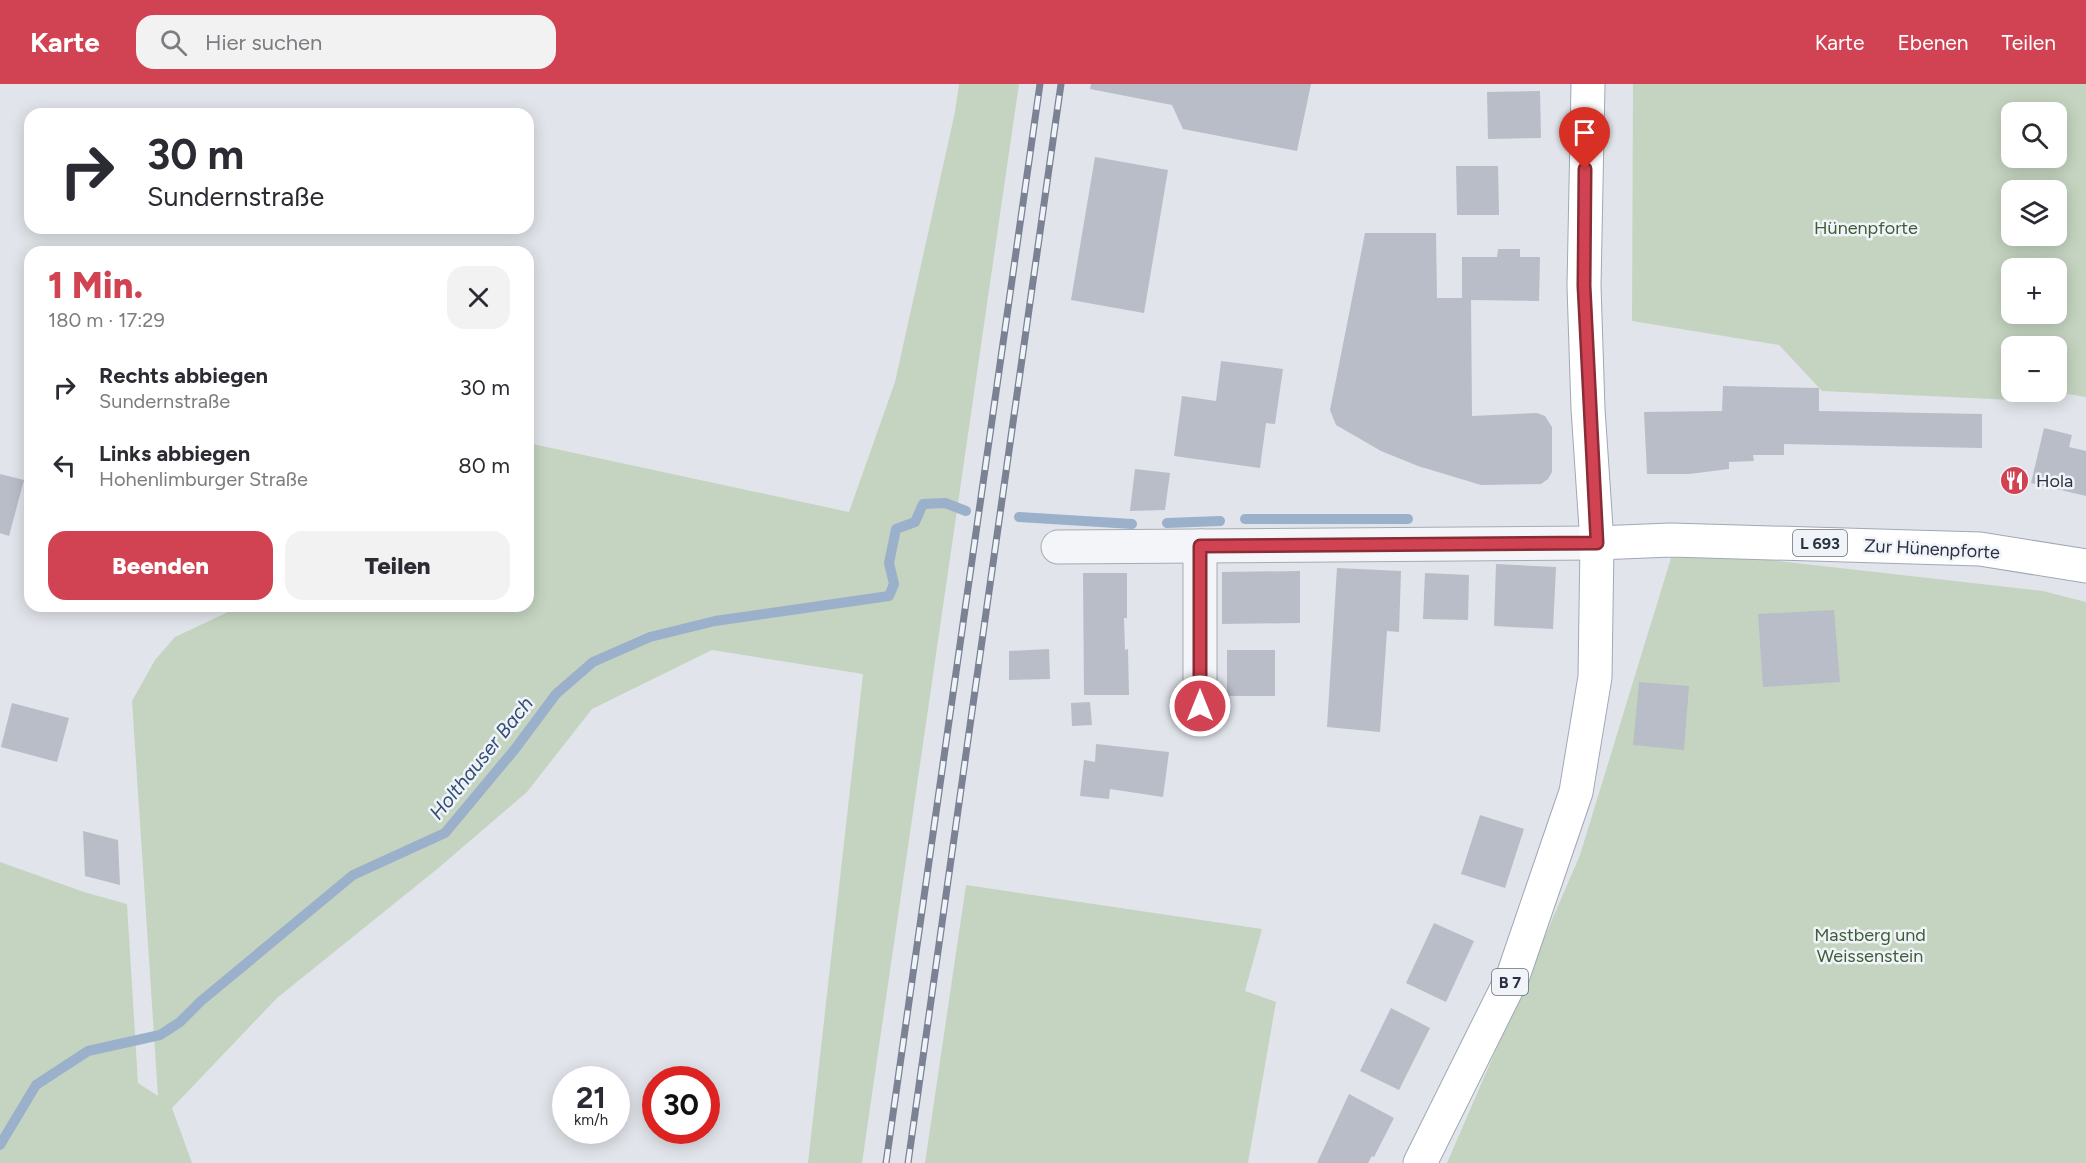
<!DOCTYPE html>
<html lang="de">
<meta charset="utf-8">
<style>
body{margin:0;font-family:Figtree,sans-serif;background:#f2f2f3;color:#2b2b33;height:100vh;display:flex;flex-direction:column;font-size:22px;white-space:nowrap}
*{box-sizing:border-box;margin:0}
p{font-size:20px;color:#7c7c81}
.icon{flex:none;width:33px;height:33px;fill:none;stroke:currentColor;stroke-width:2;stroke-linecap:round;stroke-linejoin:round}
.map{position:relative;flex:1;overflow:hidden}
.drawer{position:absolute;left:24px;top:162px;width:510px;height:366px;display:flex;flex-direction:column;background:#fff;border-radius:18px;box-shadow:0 3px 15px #0003}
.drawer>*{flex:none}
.top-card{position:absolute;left:24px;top:24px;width:510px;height:126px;border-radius:18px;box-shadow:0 3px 15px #0003;background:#fff;color:#2b2b33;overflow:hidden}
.tools{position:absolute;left:2001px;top:18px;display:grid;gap:12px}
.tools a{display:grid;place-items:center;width:66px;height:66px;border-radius:12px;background:#fff;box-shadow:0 3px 15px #0003;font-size:30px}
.speed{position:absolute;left:552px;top:982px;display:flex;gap:12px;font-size:30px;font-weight:700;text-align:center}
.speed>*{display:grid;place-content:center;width:78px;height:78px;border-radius:50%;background:#fff;box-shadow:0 3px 15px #0003;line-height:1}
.speed small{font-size:15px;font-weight:400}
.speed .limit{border:9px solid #d22;background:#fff;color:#111}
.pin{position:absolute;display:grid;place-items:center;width:51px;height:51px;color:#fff;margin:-62px -26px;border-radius:50% 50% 50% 0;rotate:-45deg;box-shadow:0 0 6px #0007}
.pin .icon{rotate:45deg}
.me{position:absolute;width:66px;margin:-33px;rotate:0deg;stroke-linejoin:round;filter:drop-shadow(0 0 4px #0008)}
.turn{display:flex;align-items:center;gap:21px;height:126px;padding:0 24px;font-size:27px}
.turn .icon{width:78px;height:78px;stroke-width:2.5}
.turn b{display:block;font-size:42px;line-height:51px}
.round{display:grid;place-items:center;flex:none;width:63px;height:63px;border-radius:18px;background:#f2f2f3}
.summary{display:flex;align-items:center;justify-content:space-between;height:102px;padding:0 24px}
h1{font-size:36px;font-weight:800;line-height:45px;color:#d14353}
.primary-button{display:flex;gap:12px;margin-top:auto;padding:12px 24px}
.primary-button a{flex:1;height:69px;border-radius:18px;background:#d14353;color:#fff;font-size:24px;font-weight:800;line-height:69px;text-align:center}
.primary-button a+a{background:#f2f2f3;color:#2b2b33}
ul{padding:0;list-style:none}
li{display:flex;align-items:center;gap:18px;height:78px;padding:0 24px}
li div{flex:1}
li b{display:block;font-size:22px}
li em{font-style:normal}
header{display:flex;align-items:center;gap:36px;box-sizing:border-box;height:84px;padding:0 30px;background:#d14353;color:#fff}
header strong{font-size:28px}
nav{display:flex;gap:33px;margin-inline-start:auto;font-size:21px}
.search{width:420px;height:54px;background:#f2f2f3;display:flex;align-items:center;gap:15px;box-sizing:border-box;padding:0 21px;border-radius:18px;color:#7c7c81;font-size:22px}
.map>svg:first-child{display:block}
.green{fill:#c5d4c1;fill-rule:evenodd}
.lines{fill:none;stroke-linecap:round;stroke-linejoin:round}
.stream{stroke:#9bb0ca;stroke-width:10}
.building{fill:#b8bdc7}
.minor-casing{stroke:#a6abb4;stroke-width:35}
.major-casing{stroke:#a0a8b6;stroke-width:35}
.minor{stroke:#f3f5f8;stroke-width:33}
.major{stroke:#fff;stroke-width:33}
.rail-casing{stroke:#7a8294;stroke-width:7}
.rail{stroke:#f0f3f7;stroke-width:4.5;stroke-dasharray:14;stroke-linecap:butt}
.route-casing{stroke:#882c36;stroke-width:15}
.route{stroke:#d14353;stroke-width:10}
.labels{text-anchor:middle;stroke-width:5;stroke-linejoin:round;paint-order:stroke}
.shield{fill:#f0f3f7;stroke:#656b78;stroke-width:1.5}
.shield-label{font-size:16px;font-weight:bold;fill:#293142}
.park-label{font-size:18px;fill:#3c5e36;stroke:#f0f3f7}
.poi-label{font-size:18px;fill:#293142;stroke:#f0f3f7;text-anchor:start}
.street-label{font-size:18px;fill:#293142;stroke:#f0f3f7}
.water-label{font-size:20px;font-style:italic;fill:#324e77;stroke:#f0f3f7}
</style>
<header>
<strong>Karte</strong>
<div class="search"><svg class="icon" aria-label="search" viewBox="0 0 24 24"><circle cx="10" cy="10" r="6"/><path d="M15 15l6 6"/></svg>Hier suchen</div>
<nav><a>Karte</a><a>Ebenen</a><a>Teilen</a></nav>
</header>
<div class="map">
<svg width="2086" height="1079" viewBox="0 0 2086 1079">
<rect width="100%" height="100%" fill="#e1e4ea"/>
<g class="green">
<path d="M959,0H1019L862,1079H808L863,590L712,566L592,625L527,708L436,786L277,914L172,1024L192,1079H0V778L84,808L127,820L138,999L158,1012L132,617L155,576L175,553L241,522H528V359L849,428L895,298L955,28Z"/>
<path d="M1633,0H2086V313L2055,308L2056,262H2012V308H2037L2034,317L1822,307L1779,261L1632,237ZM2056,28V74H2012V28ZM2056,106V152H2012V106ZM2056,184V230H2012V184Z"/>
<path d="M1733,472L2043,507L2086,518V1079H1447L1580,771L1671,474Z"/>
<path d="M966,801L1262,845L1245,907L1276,918L1248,1079H925Z"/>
</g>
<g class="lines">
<g class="stream">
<path d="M1019,433L1132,440"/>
<path d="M1245,435H1408"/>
<path d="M1167,439L1220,437"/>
<path d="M0,1061L36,1001L88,967L160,951L180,938L201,917L353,791L445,749L515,665L556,610L593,578L650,553L715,537L889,512L894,500L889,479L896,445L915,438L923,420L945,419L966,427"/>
</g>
</g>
<g class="building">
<path d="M1091,0H1311L1297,67L1183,45L1172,21L1090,5Z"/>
<path d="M1540,7L1541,54L1488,55L1487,8Z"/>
<path d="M1095,73L1168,86L1144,229L1071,216Z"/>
<path d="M1456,82H1498L1499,131H1457Z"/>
<path d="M1365,149H1436L1437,214H1462V173H1497L1498,165H1520V173H1540L1539,217L1471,216L1472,332L1537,329L1545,332L1552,343V388L1548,395L1541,400L1481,401L1418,382L1381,367L1336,341L1330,326Z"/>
<path d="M1221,277L1283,285L1275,340L1266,339L1260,384L1174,372L1182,312L1216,317Z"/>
<path d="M1723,302L1819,304V327L1982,330V364L1784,360V371H1753L1754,377L1729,378V385L1689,390H1647L1644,328L1722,327Z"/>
<path d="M2044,344L2072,351L2069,363L2086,367V412L2031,399Z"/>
<path d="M1135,385L1170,389L1165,426L1130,427Z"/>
<path d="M0,390L24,396L9,452L0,449Z"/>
<path d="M1496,480L1556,483L1553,545L1494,542Z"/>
<path d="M1337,484L1401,487L1399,548L1387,547L1380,648L1327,643Z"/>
<path d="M1300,487V539L1222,540V488Z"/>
<path d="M1083,489H1127V534H1124L1125,566L1128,565L1129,611H1084Z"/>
<path d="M1425,489L1469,491L1468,536L1423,535Z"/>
<path d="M1834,526L1840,598L1763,603L1758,530Z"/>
<path d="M1049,565L1050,595L1009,596V567Z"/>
<rect x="1227" y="566" width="48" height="46"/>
<path d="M1639,598L1689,602L1684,666L1633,661Z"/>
<path d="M1090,618L1092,641L1072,642L1071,619Z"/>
<path d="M12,619L69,634L57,678L1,663Z"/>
<path d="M1096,660L1169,668L1163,713L1110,705L1109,715L1080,712L1084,676L1095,678Z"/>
<path d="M1480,731L1524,745L1505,804L1461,790Z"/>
<path d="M83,747L118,756L120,801L85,792Z"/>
<path d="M1434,839L1474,857L1446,918L1406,899Z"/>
<path d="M1391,924L1430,944L1399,1006L1360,987Z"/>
<path d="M1349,1010L1394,1034L1374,1073L1372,1072L1368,1079H1317Z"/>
</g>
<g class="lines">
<defs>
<g id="minor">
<path d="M1058,463L1597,459"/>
<path d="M1200,622V462"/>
</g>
<g id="major">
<path d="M1597,459L1671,456L1980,465L2086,482"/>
<path d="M1420,1079L1513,892L1576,708L1595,593L1597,459L1588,325L1584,202L1588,0"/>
</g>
</defs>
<use href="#minor" class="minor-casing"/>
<use href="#major" class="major-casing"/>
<use href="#minor" class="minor"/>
<use href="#major" class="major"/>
<defs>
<g id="rail">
<path d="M886,1079L1040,0"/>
<path d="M908,1079L1061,0"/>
</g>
</defs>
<use href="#rail" class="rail-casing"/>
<use href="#rail" class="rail"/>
</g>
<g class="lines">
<defs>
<path id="route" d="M1200,622V462L1597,459L1584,202L1585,85"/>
</defs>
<use href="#route" class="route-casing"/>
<use href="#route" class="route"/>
</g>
<defs>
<symbol id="restaurant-disc" viewBox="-11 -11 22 22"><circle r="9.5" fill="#d14353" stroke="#f0f3f7"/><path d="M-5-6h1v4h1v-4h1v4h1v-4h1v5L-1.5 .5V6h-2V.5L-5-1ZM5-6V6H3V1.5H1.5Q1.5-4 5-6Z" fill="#fff"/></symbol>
</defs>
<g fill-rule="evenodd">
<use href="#restaurant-disc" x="1998" y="380" width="33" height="33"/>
</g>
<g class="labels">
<g class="shield">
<rect x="1793" y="446" width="54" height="26" rx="4.5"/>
<rect x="1492" y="885" width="36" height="26" rx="4.5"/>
</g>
<g class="shield-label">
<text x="1820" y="465">L 693</text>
<text x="1510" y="904">B 7</text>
</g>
<g class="park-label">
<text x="1866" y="150">Hünenpforte</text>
<text x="1870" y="857">Mastberg und<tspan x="1870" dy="21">Weissenstein</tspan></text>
</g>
<g class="poi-label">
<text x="2036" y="403">Hola</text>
</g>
<g class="street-label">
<text transform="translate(1932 465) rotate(3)" y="6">Zur Hünenpforte</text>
</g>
<g class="water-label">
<text transform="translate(481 674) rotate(-51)" y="7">Holthauser Bach</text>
</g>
</g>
</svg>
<div class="tools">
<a><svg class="icon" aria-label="search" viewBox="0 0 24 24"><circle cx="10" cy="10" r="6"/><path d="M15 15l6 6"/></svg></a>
<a><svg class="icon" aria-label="layers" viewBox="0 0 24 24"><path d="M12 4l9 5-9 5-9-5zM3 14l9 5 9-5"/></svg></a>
<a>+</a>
<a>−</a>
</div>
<div class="speed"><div>21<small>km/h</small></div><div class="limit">30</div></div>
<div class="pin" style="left:1585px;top:85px;background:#d93025"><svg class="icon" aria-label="arrive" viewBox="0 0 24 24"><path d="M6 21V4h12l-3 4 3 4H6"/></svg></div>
<svg class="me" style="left:1200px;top:622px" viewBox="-20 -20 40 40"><circle r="17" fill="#d14353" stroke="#fff" stroke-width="3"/><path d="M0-11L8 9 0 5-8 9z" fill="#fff"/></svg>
<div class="top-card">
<div class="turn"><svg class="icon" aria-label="right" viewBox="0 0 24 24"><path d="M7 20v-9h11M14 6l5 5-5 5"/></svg><div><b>30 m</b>Sundernstraße</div></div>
</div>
<section class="drawer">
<div class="summary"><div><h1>1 Min.</h1><p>180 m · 17:29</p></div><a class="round"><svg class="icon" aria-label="close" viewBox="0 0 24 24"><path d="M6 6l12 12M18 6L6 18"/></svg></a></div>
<ul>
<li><svg class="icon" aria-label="right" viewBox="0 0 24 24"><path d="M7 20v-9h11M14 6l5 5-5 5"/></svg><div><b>Rechts abbiegen</b><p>Sundernstraße</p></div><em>30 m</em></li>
<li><svg class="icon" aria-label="left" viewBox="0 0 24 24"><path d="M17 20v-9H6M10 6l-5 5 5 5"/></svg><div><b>Links abbiegen</b><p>Hohenlimburger Straße</p></div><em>80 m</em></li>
</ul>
<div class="primary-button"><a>Beenden</a><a>Teilen</a></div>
</section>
</div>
